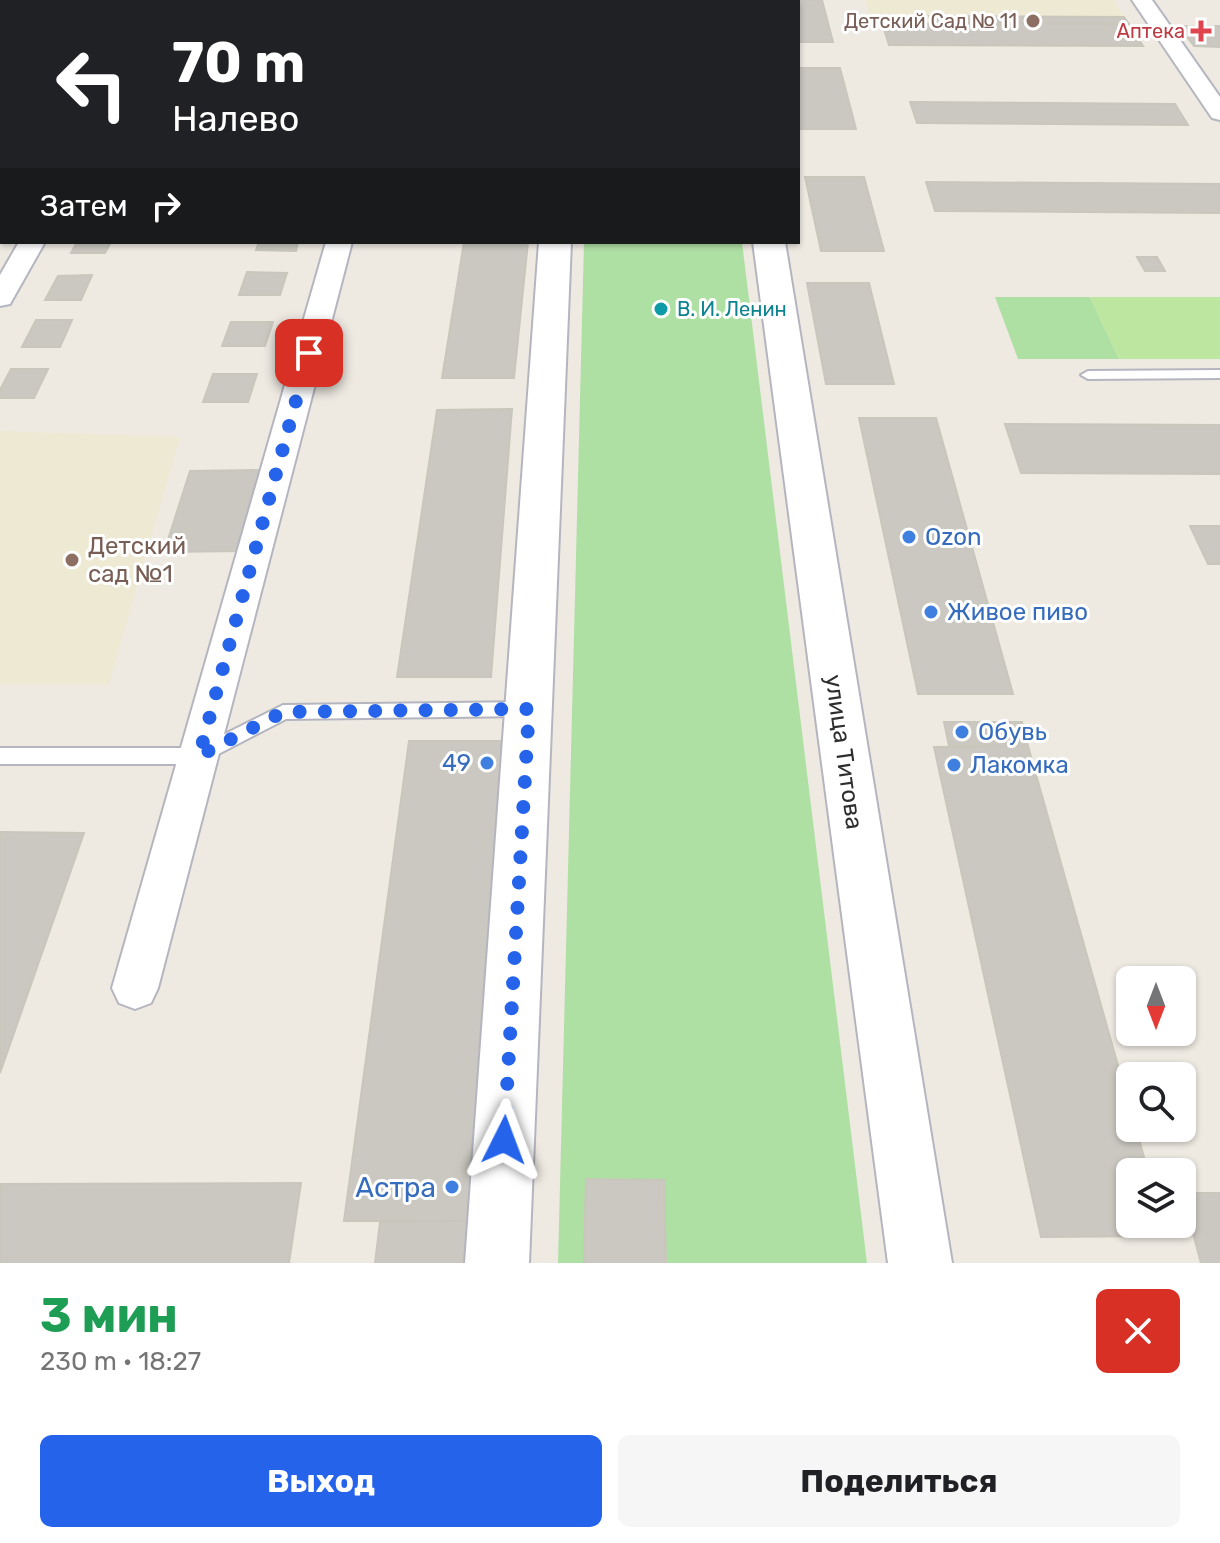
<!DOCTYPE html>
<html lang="ru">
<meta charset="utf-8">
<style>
body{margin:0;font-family:Rubik,sans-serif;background:#f6f6f6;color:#202124;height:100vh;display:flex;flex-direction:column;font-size:30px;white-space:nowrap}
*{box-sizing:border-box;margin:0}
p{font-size:26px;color:#757577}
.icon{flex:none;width:44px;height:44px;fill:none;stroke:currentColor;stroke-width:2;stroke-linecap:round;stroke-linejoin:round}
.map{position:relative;height:1263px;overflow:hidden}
.sheet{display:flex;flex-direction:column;background:#fff;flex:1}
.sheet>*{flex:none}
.guide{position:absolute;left:0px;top:0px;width:800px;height:244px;box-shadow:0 2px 6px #0004;background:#202124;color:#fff;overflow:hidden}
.needle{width:52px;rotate:180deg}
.tools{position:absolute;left:1116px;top:966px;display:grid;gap:16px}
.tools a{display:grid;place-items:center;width:80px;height:80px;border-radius:12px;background:#fff;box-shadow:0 2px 6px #0004;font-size:40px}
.pin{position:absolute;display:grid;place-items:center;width:68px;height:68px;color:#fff;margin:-34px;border-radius:16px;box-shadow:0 4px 12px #0006}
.me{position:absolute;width:88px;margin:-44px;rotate:3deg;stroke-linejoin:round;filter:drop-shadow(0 0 6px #0008)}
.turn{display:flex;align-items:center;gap:28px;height:168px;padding:0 40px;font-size:36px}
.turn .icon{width:104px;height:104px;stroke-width:2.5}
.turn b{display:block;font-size:56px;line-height:68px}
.then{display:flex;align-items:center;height:76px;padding:0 40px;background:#0003;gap:16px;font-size:30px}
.round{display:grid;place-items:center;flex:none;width:84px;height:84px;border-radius:12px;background:#f6f6f6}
.headline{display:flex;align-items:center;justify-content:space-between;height:136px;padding:0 40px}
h1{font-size:48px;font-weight:700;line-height:60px;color:#1e9e55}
.button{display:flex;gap:16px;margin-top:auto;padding:16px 40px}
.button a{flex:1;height:92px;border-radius:12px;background:#2563eb;color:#fff;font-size:32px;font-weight:700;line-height:92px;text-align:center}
.button a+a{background:#f6f6f6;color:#202124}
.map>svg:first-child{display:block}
.education{fill:#ede9d3}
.green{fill:#aedfa3}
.pitch{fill:#bde6a0}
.building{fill:#cac8c0;stroke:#c9c6bb;stroke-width:2}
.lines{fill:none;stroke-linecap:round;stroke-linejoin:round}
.service-casing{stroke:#b5b5c0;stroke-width:4}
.minor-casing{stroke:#b5b5c0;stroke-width:4}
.tertiary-casing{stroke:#b5b5c0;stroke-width:4}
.service{fill:#fff;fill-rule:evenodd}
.minor{fill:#fff;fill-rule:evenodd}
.tertiary{fill:#fff;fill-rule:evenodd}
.route{stroke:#2563eb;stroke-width:14;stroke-dasharray:0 25.2}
.education-dot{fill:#8d6e63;stroke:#fff;stroke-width:3}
.health-dot{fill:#e0444e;stroke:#fff;stroke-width:3}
.culture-dot{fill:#0f9aa8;stroke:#fff;stroke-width:3}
.shop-dot{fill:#3f7fe0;stroke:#fff;stroke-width:3}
.labels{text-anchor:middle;stroke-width:6;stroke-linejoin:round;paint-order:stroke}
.far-education-label{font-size:20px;fill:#785e54;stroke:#fff;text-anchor:end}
.far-health-label{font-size:20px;fill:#be3a42;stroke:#fff;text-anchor:end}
.far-culture-label{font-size:20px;fill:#0d838f;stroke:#fff;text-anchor:start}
.shop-label{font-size:24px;fill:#366cbe;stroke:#fff;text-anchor:start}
.education-label{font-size:24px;fill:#785e54;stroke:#fff;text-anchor:start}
.street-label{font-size:24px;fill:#2e2e2e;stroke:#fff}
.near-shop-label{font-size:28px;fill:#366cbe;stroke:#fff;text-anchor:end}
</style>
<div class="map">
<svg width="1220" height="1263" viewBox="0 0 1220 1263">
<rect width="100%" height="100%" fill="#eeeae2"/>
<g class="education">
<path d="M865,0H1113L1124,17L930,16L932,24L872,23Z"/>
<path d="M0,431L180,437L109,684H0Z"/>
</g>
<g class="green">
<path d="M584,242H742L867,1263H558Z"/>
<path d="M995,297H1090L1119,359H1018Z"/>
</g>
<path class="pitch" d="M1090,297H1220V359H1119Z"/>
<g class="building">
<path d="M771,0H822L833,42H798V2Z"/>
<path d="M929,16L1124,17L1129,24H932Z"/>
<path d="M882,23L1129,24L1143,46L889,45Z"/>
<path d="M1179,26H1220V47L1194,46Z"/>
<path d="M798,68H840L856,129H798Z"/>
<path d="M910,102L1175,104L1188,125L917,123Z"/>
<path d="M805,177H864L884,251H821Z"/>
<path d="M926,182L1220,184V213L935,211Z"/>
<path d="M77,242H111L105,253H71Z"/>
<path d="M259,242H298L296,251L256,250Z"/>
<path d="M464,242H528L514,378H442Z"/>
<path d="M1137,257H1157L1165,271H1145Z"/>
<path d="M247,272L287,273L280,295H239Z"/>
<path d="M92,275L81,300H45L58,276Z"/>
<path d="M807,283H869L894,384H826Z"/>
<path d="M36,320H72L60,347H22Z"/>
<path d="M231,322H273L265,346H222Z"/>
<path d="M11,369H48L34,398H0V390Z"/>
<path d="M213,374H257L248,402H203Z"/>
<path d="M512,409L491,677H397L437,410Z"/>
<path d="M859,418H936L1013,694H918Z"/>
<path d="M1005,424L1220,425V474L1021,473Z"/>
<path d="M264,470L243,551L164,552L190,471Z"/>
<path d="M1190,526H1220V564H1208Z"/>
<path d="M944,722H1022L1028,746H949Z"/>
<path d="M409,741H503L469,1221H344Z"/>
<path d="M1028,746L1130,1108V1128H1136L1148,1172H1130V1224H1163L1166,1236L1041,1237L934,747Z"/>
<path d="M0,832L84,833L0,1073Z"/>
<path d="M586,1179L664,1180L666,1263H584Z"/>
<path d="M301,1183L289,1263H0L1,1184Z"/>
<path d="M1182,1193H1220V1263H1201Z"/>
<path d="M469,1221L466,1263H375L380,1222Z"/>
</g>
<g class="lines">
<defs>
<g id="service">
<path d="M1220,370V378L1088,379L1081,375L1088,371Z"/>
<path d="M529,702L536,704L539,709L536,714L529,716L286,719L199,764H0V748H197L283,705Z"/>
</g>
<g id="minor">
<path d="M160,0H180L159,2Z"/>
<rect x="392" y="0" width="20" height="2"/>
<path d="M1132,0H1152L1220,97V120L1212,118Z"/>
<path d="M19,242H45L10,304L0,306V275Z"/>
<path d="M326,242H352L158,988L151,1003L135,1009L119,1003L112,988Z"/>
</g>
<g id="tertiary">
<rect x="559" y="0" width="24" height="2"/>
<rect x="722" y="0" width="24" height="2"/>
<path d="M539,242H571L529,1263H465Z"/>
<path d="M753,242H785L952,1263H888Z"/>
</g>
</defs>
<use href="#service" class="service-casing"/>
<use href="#minor" class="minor-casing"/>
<use href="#tertiary" class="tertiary-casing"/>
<use href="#service" class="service"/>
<use href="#minor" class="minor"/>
<use href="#tertiary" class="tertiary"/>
</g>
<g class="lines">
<path class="route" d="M309,353L199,756L283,712L529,709L504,1140"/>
</g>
<g class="education-dot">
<circle cx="1033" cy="21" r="8"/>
<circle cx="72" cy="560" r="8"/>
</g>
<path class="health-dot" d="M1197 19h8v8h8v8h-8v8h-8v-8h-8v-8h8z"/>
<circle class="culture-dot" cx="661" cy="309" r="8"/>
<g class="shop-dot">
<circle cx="909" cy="537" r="8"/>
<circle cx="931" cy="612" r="8"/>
<circle cx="962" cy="732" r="8"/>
<circle cx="487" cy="763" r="8"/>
<circle cx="954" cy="765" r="8"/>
<circle cx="452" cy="1187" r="8"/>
</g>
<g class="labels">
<g class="far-education-label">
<text x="1017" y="28">Детский Сад № 11</text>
</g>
<g class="far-health-label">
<text x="1185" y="38">Аптека</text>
</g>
<g class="far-culture-label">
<text x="677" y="316">В. И. Ленин</text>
</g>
<g class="shop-label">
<text x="925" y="545">Ozon</text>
<text x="947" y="620">Живое пиво</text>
<text x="978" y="740">Обувь</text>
<text x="471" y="771" text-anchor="end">49</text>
<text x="970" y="773">Лакомка</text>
</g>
<g class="education-label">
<text x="88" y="554">Детский<tspan x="88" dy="28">сад №1</tspan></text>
</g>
<g class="street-label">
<text transform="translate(844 752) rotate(82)" y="8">улица Титова</text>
</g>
<g class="near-shop-label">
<text x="436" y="1197">Астра</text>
</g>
</g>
</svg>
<div class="tools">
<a><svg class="needle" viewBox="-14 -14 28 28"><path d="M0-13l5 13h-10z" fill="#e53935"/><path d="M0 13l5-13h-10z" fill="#757577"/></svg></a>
<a><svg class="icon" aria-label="search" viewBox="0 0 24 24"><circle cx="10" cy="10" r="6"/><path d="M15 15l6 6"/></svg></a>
<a><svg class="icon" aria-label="layers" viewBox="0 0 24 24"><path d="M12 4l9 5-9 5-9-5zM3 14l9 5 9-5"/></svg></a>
</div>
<div class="pin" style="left:309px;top:353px;background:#d93025"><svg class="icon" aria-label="arrive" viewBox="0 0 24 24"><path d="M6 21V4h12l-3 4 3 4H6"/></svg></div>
<svg class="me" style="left:504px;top:1140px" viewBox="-20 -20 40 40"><path d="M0-17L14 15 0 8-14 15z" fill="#2563eb" stroke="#fff" stroke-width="4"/></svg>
<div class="guide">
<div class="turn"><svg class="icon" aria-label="left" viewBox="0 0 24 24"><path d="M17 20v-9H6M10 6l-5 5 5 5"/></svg><div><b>70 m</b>Налево</div></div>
<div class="then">Затем<svg class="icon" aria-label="right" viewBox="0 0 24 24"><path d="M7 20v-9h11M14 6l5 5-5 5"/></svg></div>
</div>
</div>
<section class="sheet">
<div class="headline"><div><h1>3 мин</h1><p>230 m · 18:27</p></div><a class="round" style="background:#d93025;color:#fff"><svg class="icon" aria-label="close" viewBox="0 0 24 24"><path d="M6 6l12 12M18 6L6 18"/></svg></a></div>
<div class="button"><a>Выход</a><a>Поделиться</a></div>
</section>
